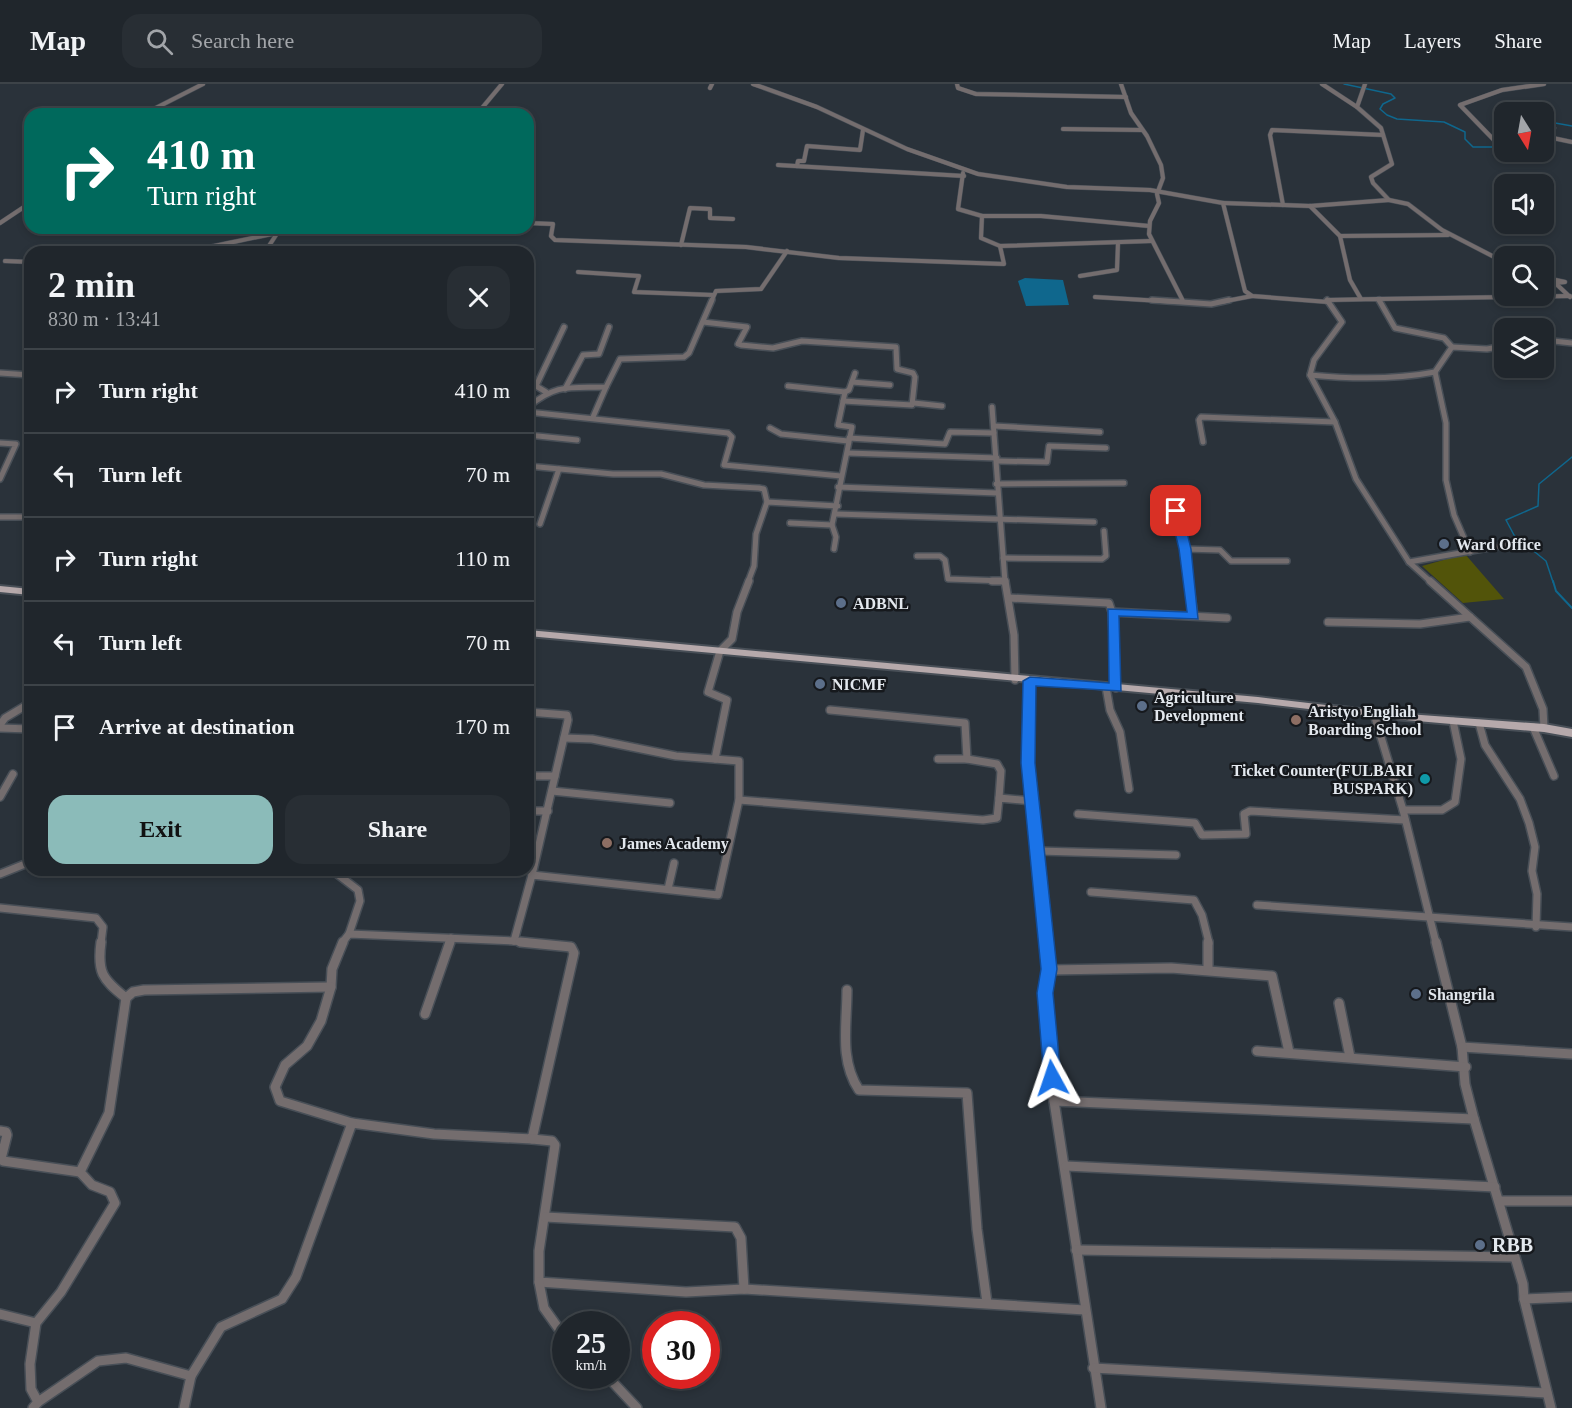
<!DOCTYPE html>
<meta charset="utf-8">
<style>
body{margin:0;font-family:"Times New Roman",serif;background:#282e34;color:#f1f3f6;height:100vh;display:flex;flex-direction:column;font-size:22px;white-space:nowrap}
*{box-sizing:border-box;margin:0}
p{font-size:20px;color:#a2a5a9}
.icon{flex:none;width:33px;height:33px;fill:none;stroke:currentColor;stroke-width:2;stroke-linecap:round;stroke-linejoin:round}
.map{position:relative;flex:1;overflow:hidden}
.sheet{position:absolute;left:24px;top:162px;width:510px;height:630px;display:flex;flex-direction:column;background:#20262c;border-radius:18px;box-shadow:0 3px 9px #0003,0 0 0 2px #3d4348}
.sheet>*{flex:none}
.guide{position:absolute;left:24px;top:24px;width:510px;height:126px;border-radius:18px;box-shadow:0 3px 9px #0003,0 0 0 2px #3d4348;background:#00695c;color:#fff;overflow:hidden}
.needle{width:39px;rotate:169deg}
.tools{position:absolute;left:1494px;top:18px;display:grid;gap:12px}
.tools a{display:grid;place-items:center;width:60px;height:60px;border-radius:12px;background:#20262c;box-shadow:0 3px 9px #0003,0 0 0 2px #3d4348;font-size:30px}
.speed{position:absolute;left:552px;top:1227px;display:flex;gap:12px;font-size:30px;font-weight:700;text-align:center}
.speed>*{display:grid;place-content:center;width:78px;height:78px;border-radius:50%;background:#20262c;box-shadow:0 3px 9px #0003,0 0 0 2px #3d4348;line-height:1}
.speed small{font-size:15px;font-weight:400}
.speed .limit{border:9px solid #d22;background:#fff;color:#111}
.pin{position:absolute;display:grid;place-items:center;width:51px;height:51px;color:#fff;margin:-26px;border-radius:12px;box-shadow:0 3px 9px #0006}
.me{position:absolute;width:66px;margin:-33px;rotate:355deg;stroke-linejoin:round;filter:drop-shadow(0 0 4px #0008)}
.turn{display:flex;align-items:center;gap:21px;height:126px;padding:0 24px;font-size:27px}
.turn .icon{width:78px;height:78px;stroke-width:2.5}
.turn b{display:block;font-size:42px;line-height:51px}
.round{display:grid;place-items:center;flex:none;width:63px;height:63px;border-radius:18px;background:#282e34}
.headline{display:flex;align-items:center;justify-content:space-between;height:102px;padding:0 24px}
h1{font-size:36px;font-weight:800;line-height:45px}
.primary-button{display:flex;gap:12px;margin-top:auto;padding:12px 24px}
.primary-button a{flex:1;height:69px;border-radius:18px;background:#8bbbb9;color:#111;font-size:24px;font-weight:800;line-height:69px;text-align:center}
.primary-button a+a{background:#282e34;color:#f1f3f6}
ul{padding:0;list-style:none}
li{display:flex;align-items:center;gap:18px;height:84px;padding:0 24px;border-top:2px solid #3d4348}
li div{flex:1}
li b{display:block;font-size:22px}
li em{font-style:normal}
header{display:flex;align-items:center;gap:36px;box-sizing:border-box;height:84px;padding:0 30px;background:#20262c;border-bottom:2px solid #3d4348}
header strong{font-size:28px}
nav{display:flex;gap:33px;margin-inline-start:auto;font-size:21px}
.search{width:420px;height:54px;background:#282e34;display:flex;align-items:center;gap:15px;box-sizing:border-box;padding:0 21px;border-radius:18px;color:#a2a5a9;font-size:22px}
.map>svg:first-child{display:block}
.green{fill:#52540a}
.water{fill:#0f678d}
.lines{fill:none;stroke-linecap:round;stroke-linejoin:round}
.stream-far1{stroke:#0f678d;stroke-width:1.5}
.stream{stroke:#0f678d;stroke-width:2}
.minor-far3-casing{stroke:#484f57;stroke-width:5}
.minor-far2-casing{stroke:#484f57;stroke-width:8}
.minor-far1-casing{stroke:#484f57;stroke-width:10}
.minor-casing{stroke:#484f57;stroke-width:12}
.primary-casing{stroke:#484f57;stroke-width:4}
.minor-far3{stroke:#746d6e;stroke-width:4}
.minor-far2{stroke:#746d6e;stroke-width:5}
.minor-far1{stroke:#746d6e;stroke-width:7}
.minor{stroke:#746d6e;stroke-width:9}
.primary{fill:#b6a9ab;fill-rule:evenodd}
.route{fill:#1a73e8;stroke:#114b97;stroke-width:1.5}
.service-dot{fill:#5c6f8a;stroke:#16191d;stroke-width:2}
.education-dot{fill:#8d6e63;stroke:#16191d;stroke-width:2}
.culture-dot{fill:#0f9aa8;stroke:#16191d;stroke-width:2}
.labels{text-anchor:middle;stroke-width:5;stroke-linejoin:round;paint-order:stroke}
.poi-label{font-size:16px;font-weight:bold;fill:#e3e8ee;stroke:#16191d;text-anchor:start}
.near-poi-label{font-size:20px;font-weight:bold;fill:#e3e8ee;stroke:#16191d;text-anchor:start}
</style>
<header>
<strong>Map</strong>
<div class="search"><svg class="icon" aria-label="search" viewBox="0 0 24 24"><circle cx="10" cy="10" r="6"/><path d="M15 15l6 6"/></svg>Search here</div>
<nav><a>Map</a><a>Layers</a><a>Share</a></nav>
</header>
<div class="map">
<svg width="1572" height="1324" viewBox="0 0 1572 1324">
<rect width="100%" height="100%" fill="#2a323a"/>
<path class="green" d="M1465,470L1504,515L1463,519L1422,482Z"/>
<path class="water" d="M1025,194L1063,196L1069,221L1026,222L1018,197Z"/>
<g class="lines">
<g class="stream-far1">
<path d="M1344,0L1391,10L1395,14L1383,20L1380,25L1387,31L1397,35L1444,38L1465,48V55L1473,63H1492L1504,56"/>
<path d="M1544,37L1572,42"/>
<path d="M1553,498L1546,477L1514,451L1506,436L1538,422L1539,400L1572,373"/>
</g>
<path class="stream" d="M1553,497L1556,507L1572,524"/>
<defs>
<g id="minor-far3">
<path d="M753,0L817,23L907,65L978,90L1067,103L1150,106L1223,119L1245,207L1252,212L1328,218"/>
<path d="M957,0L958,4L976,10L1126,13"/>
<path d="M1121,0L1131,29L1147,52L1161,81L1163,94L1157,110L1159,119L1150,137L1149,150L1183,217"/>
<path d="M1322,0L1357,23"/>
<path d="M1365,0L1357,23L1381,44L1392,80L1371,93L1373,99L1389,116L1408,120L1442,146L1504,178"/>
<path d="M710,4L712,0"/>
<path d="M144,30L203,0"/>
<path d="M477,30L502,0"/>
<path d="M1554,44L1548,53L1572,58"/>
<path d="M1063,45L1142,46"/>
<path d="M1494,56L1460,21L1502,6L1544,0"/>
<path d="M778,81L964,92"/>
<path d="M797,82L798,77H804L807,62L860,66L863,46"/>
<path d="M963,89L958,125L982,132L981,154L1000,162"/>
<path d="M528,96H533"/>
<path d="M1223,119L1310,122L1389,116"/>
<path d="M1283,121L1270,51L1272,46L1383,51"/>
<path d="M1310,122L1340,152L1350,196L1361,215"/>
<path d="M982,132H1041L1149,142"/>
<path d="M0,139L30,119"/>
<path d="M528,139L553,140L551,152L555,156L746,163L839,174L1004,180L1000,162L1151,157"/>
<path d="M1340,152L1448,151"/>
<path d="M681,161L690,124L710,125V134L733,135"/>
<path d="M182,168C225,161 267,149 310,144"/>
<path d="M265,168L278,148"/>
<path d="M5,177L30,178"/>
<path d="M578,188L639,192L634,208L713,211"/>
<path d="M1080,192L1117,186L1118,159"/>
<path d="M1544,193L1551,195L1570,213"/>
<path d="M1551,195L1565,198L1555,199"/>
<path d="M1095,213L1177,218"/>
<path d="M1378,215L1570,212"/>
<path d="M1328,216L1378,215L1380,218"/>
<path d="M711,218L716,207L761,205L787,167"/>
<path d="M1221,218L1252,212"/>
</g>
<g id="minor-far2">
<path d="M1152,216L1211,220L1229,216"/>
<path d="M1327,216L1342,238L1314,276L1310,291L1335,338L1356,395L1409,478L1431,498"/>
<path d="M1379,216L1395,244L1444,254L1452,263"/>
<path d="M703,238L747,243L738,260L741,261L773,264L802,257L896,263L897,285L913,289L915,293L912,321L843,317"/>
<path d="M1544,256L1572,259"/>
<path d="M1435,288L1446,339V396L1454,431L1470,468"/>
<path d="M0,289L30,291"/>
<path d="M1310,291C1352,295 1393,296 1435,288L1452,263L1487,265L1504,262"/>
<path d="M852,298L890,301"/>
<path d="M788,302L845,308"/>
<path d="M565,305L583,271L599,270L609,243"/>
<path d="M546,308L536,302L564,243"/>
<path d="M914,319L942,322"/>
<path d="M528,323C557,299 570,304 606,303L620,275L684,273L689,269L712,216"/>
<path d="M992,323L1005,498"/>
<path d="M528,328L728,349L732,353L724,381L841,392"/>
<path d="M593,333L606,303"/>
<path d="M994,342L1100,348"/>
<path d="M770,344L781,350L848,357"/>
<path d="M528,351L577,356"/>
<path d="M849,354L945,360L950,348L994,349"/>
<path d="M1203,358L1199,336L1201,333L1335,338"/>
<path d="M0,359L16,360L0,395"/>
<path d="M848,369L997,374"/>
<path d="M998,377L1047,378L1049,362L1106,364"/>
<path d="M528,382L613,390H661L704,401L759,404L764,405L767,418"/>
<path d="M996,400L1124,399"/>
<path d="M838,403L997,409"/>
<path d="M1159,425L1174,426L1177,430L1189,498"/>
<path d="M836,430L1094,438"/>
<path d="M0,433H30"/>
<path d="M790,439L832,441L852,343L838,341L845,308L849,306L855,289"/>
<path d="M540,440L559,385"/>
<path d="M832,441L836,453L834,465"/>
<path d="M1185,465L1220,466L1231,477H1287"/>
<path d="M917,472H940L945,476L948,495L1005,497"/>
<path d="M1003,474L1102,475L1106,472L1104,447"/>
<path d="M1409,478L1517,459"/>
<path d="M748,498L754,482L756,450L767,418L838,422"/>
</g>
<g id="minor-far1">
<path d="M992,497H1005"/>
<path d="M1005,497L1014,551L1015,596"/>
<path d="M1189,497L1194,532"/>
<path d="M1430,497L1526,583L1543,625L1544,644"/>
<path d="M1009,514L1109,519L1112,528"/>
<path d="M1328,538L1420,540L1470,533"/>
<path d="M1030,597L1028,679L1046,859"/>
<path d="M1106,603L1110,626L1120,648L1129,705"/>
<path d="M1116,604L1112,528L1227,534"/>
<path d="M830,626L965,639L967,675"/>
<path d="M528,628L567,631L568,636L532,791"/>
<path d="M1374,630L1403,726L1436,859"/>
<path d="M1479,639L1485,661L1520,715L1529,739L1535,763L1532,787L1537,810L1536,843"/>
<path d="M0,641L5,634L30,619"/>
<path d="M1533,643L1554,692"/>
<path d="M0,644L30,645"/>
<path d="M564,654L592,655L676,672L739,677V716"/>
<path d="M715,675L727,616L708,608L720,567L732,555L737,528L749,497"/>
<path d="M938,675H967L997,680L1001,687L999,714"/>
<path d="M528,692H555"/>
<path d="M552,707L670,719"/>
<path d="M0,713L13,690"/>
<path d="M1403,726H1442L1455,718L1461,675L1453,637"/>
<path d="M528,727H548"/>
<path d="M1078,730L1195,739L1202,751L1246,750L1244,730L1250,727L1405,736"/>
<path d="M1039,767L1176,771"/>
<path d="M332,786L358,806L360,817L349,850"/>
<path d="M0,790L30,778"/>
<path d="M668,805L674,779"/>
<path d="M1091,808L1194,816L1202,831L1209,859"/>
<path d="M1257,821L1572,843"/>
<path d="M0,824L96,834L103,843L101,859"/>
<path d="M514,857L534,859"/>
<path d="M514,857L532,791L718,811L739,716L983,736L997,734L999,714L1032,717"/>
<path d="M342,859L349,850L514,857"/>
<path d="M449,859L451,854"/>
</g>
<g id="minor">
<path d="M343,858L332,885L331,903L321,937L307,962L285,981L275,1003L280,1017L352,1039L434,1050L532,1055L574,869L571,863L520,858"/>
<path d="M1046,858L1049,886L1045,909L1054,1017L1101,1324"/>
<path d="M1436,858L1462,963L1572,970"/>
<path d="M1049,886L1171,884L1272,892L1289,968"/>
<path d="M1208,886V858"/>
<path d="M847,906C847,940 839,976 859,1006L967,1009L977,1145L987,1219"/>
<path d="M126,914L133,908L144,906L331,903"/>
<path d="M1339,919L1350,973"/>
<path d="M425,930L450,858"/>
<path d="M1462,963L1465,1000L1474,1035L1523,1200L1524,1215L1551,1324"/>
<path d="M1257,967L1466,983"/>
<path d="M1054,1017L1474,1035"/>
<path d="M0,1047L6,1048L7,1051L1,1075L3,1077L80,1088"/>
<path d="M532,1055L552,1057L555,1061L539,1167V1198L686,1208L744,1205L1085,1226"/>
<path d="M1066,1082L1495,1103"/>
<path d="M1500,1117H1572"/>
<path d="M545,1133L735,1143L741,1154L744,1205"/>
<path d="M1076,1166L1513,1173"/>
<path d="M539,1198L544,1224L566,1255"/>
<path d="M1524,1215L1572,1213"/>
<path d="M0,1230L36,1239"/>
<path d="M1093,1284L1547,1309"/>
<path d="M191,1292L221,1243L282,1215L296,1193L352,1039"/>
<path d="M607,1292L637,1324"/>
<path d="M38,1318L98,1277L126,1274L191,1292L184,1324"/>
<path d="M33,1324L38,1318L31,1305L30,1280L36,1239L61,1208L115,1119L110,1108L92,1101L80,1088L109,1029L126,914C102,895 97,888 101,858"/>
</g>
<g id="primary">
<path d="M0,502L30,505V511L0,508Z"/>
<path d="M528,546L1258,613L1394,629L1544,640L1572,645V653L1544,648L1394,635L1258,619L528,552Z"/>
</g>
</defs>
<use href="#minor-far3" class="minor-far3-casing"/>
<use href="#minor-far2" class="minor-far2-casing"/>
<use href="#minor-far1" class="minor-far1-casing"/>
<use href="#minor" class="minor-casing"/>
<use href="#primary" class="primary-casing"/>
<use href="#minor-far3" class="minor-far3"/>
<use href="#minor-far2" class="minor-far2"/>
<use href="#minor-far1" class="minor-far1"/>
<use href="#minor" class="minor"/>
<use href="#primary" class="primary"/>
</g>
<path class="route" d="M1176,424L1182,427L1191,465L1198,535L1119,532L1121,607L1036,602L1035,679L1057,885L1053,909L1061,994L1058,999L1052,1002L1046,999L1044,994L1037,909L1041,885L1021,679L1023,597L1030,593L1109,599L1108,525L1187,528L1179,465L1170,427Z"/>
<g class="service-dot">
<circle cx="1444" cy="460" r="6"/>
<circle cx="841" cy="519" r="6"/>
<circle cx="820" cy="600" r="6"/>
<circle cx="1142" cy="622" r="6"/>
<circle cx="1416" cy="910" r="6"/>
<circle cx="1480" cy="1161" r="6"/>
</g>
<g class="education-dot">
<circle cx="1296" cy="636" r="6"/>
<circle cx="607" cy="759" r="6"/>
</g>
<circle class="culture-dot" cx="1425" cy="695" r="6"/>
<g class="labels">
<g class="poi-label">
<text x="1456" y="466">Ward Office</text>
<text x="853" y="525">ADBNL</text>
<text x="832" y="606">NICMF</text>
<text x="1154" y="619">Agriculture<tspan x="1154" dy="18">Development</tspan></text>
<text x="1308" y="633">Aristyo Engliah<tspan x="1308" dy="18">Boarding School</tspan></text>
<text x="1413" y="692" text-anchor="end">Ticket Counter(FULBARI<tspan x="1413" dy="18">BUSPARK)</tspan></text>
<text x="619" y="765">James Academy</text>
<text x="1428" y="916">Shangrila</text>
</g>
<g class="near-poi-label">
<text x="1492" y="1168">RBB</text>
</g>
</g>
</svg>
<div class="tools">
<a><svg class="needle" viewBox="-14 -14 28 28"><path d="M0-13l5 13h-10z" fill="#e53935"/><path d="M0 13l5-13h-10z" fill="#a2a5a9"/></svg></a>
<a><svg class="icon" aria-label="sound" viewBox="0 0 24 24"><path d="M4 9h4l5-4v14l-5-4H4zM17 9q2 3 0 6"/></svg></a>
<a><svg class="icon" aria-label="search" viewBox="0 0 24 24"><circle cx="10" cy="10" r="6"/><path d="M15 15l6 6"/></svg></a>
<a><svg class="icon" aria-label="layers" viewBox="0 0 24 24"><path d="M12 4l9 5-9 5-9-5zM3 14l9 5 9-5"/></svg></a>
</div>
<div class="speed"><div>25<small>km/h</small></div><div class="limit">30</div></div>
<div class="pin" style="left:1176px;top:427px;background:#d93025"><svg class="icon" aria-label="arrive" viewBox="0 0 24 24"><path d="M6 21V4h12l-3 4 3 4H6"/></svg></div>
<svg class="me" style="left:1052px;top:994px" viewBox="-20 -20 40 40"><path d="M0-17L14 15 0 8-14 15z" fill="#1a73e8" stroke="#fff" stroke-width="4"/></svg>
<div class="guide">
<div class="turn"><svg class="icon" aria-label="right" viewBox="0 0 24 24"><path d="M7 20v-9h11M14 6l5 5-5 5"/></svg><div><b>410 m</b>Turn right</div></div>
</div>
<section class="sheet">
<div class="headline"><div><h1>2 min</h1><p>830 m · 13:41</p></div><a class="round"><svg class="icon" aria-label="close" viewBox="0 0 24 24"><path d="M6 6l12 12M18 6L6 18"/></svg></a></div>
<ul>
<li><svg class="icon" aria-label="right" viewBox="0 0 24 24"><path d="M7 20v-9h11M14 6l5 5-5 5"/></svg><div><b>Turn right</b></div><em>410 m</em></li>
<li><svg class="icon" aria-label="left" viewBox="0 0 24 24"><path d="M17 20v-9H6M10 6l-5 5 5 5"/></svg><div><b>Turn left</b></div><em>70 m</em></li>
<li><svg class="icon" aria-label="right" viewBox="0 0 24 24"><path d="M7 20v-9h11M14 6l5 5-5 5"/></svg><div><b>Turn right</b></div><em>110 m</em></li>
<li><svg class="icon" aria-label="left" viewBox="0 0 24 24"><path d="M17 20v-9H6M10 6l-5 5 5 5"/></svg><div><b>Turn left</b></div><em>70 m</em></li>
<li><svg class="icon" aria-label="arrive" viewBox="0 0 24 24"><path d="M6 21V4h12l-3 4 3 4H6"/></svg><div><b>Arrive at destination</b></div><em>170 m</em></li>
</ul>
<div class="primary-button"><a>Exit</a><a>Share</a></div>
</section>
</div>
